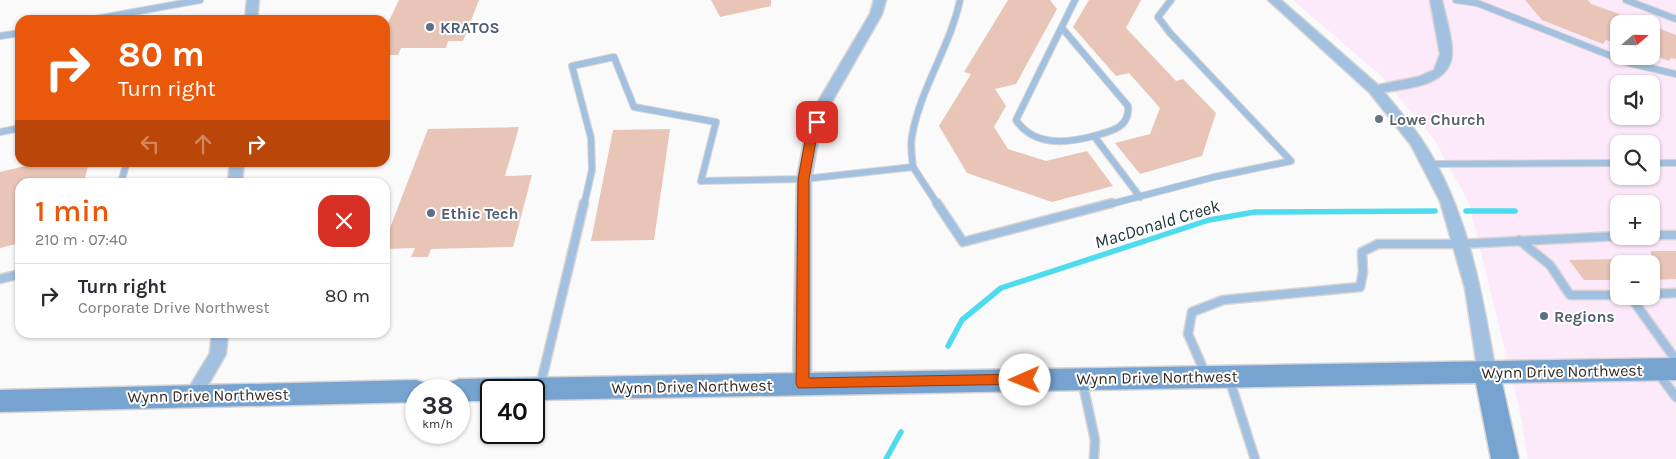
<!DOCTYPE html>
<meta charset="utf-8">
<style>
body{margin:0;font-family:Karla,sans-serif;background:#f2f2f3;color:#2b2b33;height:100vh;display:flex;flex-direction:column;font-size:19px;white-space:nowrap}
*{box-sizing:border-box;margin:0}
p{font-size:16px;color:#7c7c81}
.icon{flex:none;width:28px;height:28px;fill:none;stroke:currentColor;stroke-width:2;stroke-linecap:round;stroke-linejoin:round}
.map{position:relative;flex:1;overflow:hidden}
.drawer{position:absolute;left:15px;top:178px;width:375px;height:160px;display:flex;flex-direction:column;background:#fff;border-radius:15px;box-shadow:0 1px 4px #0004}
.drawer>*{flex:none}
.guide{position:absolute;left:15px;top:15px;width:375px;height:152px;border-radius:15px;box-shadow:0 1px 4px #0004;background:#ea580c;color:#fff;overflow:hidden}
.needle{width:32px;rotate:70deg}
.buttons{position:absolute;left:1610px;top:15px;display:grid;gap:10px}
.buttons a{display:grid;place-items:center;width:50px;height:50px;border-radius:10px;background:#fff;box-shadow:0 1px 4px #0004;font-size:25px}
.speed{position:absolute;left:405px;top:379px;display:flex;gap:10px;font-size:25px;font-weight:700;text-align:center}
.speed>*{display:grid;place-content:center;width:65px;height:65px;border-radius:50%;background:#fff;box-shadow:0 1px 4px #0004;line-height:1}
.speed small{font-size:12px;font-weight:400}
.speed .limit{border:2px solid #111;border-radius:8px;background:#fff;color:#111}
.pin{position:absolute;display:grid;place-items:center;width:42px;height:42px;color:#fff;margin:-21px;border-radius:10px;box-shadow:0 2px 8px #0006}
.me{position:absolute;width:55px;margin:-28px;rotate:269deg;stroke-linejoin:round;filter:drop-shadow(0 0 4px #0008)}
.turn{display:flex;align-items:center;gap:18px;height:105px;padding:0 20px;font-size:22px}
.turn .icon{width:65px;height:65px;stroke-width:2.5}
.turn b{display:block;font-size:35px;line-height:42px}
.lanes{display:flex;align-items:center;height:48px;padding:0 20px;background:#0003;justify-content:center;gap:25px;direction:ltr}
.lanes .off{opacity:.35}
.round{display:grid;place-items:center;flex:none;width:52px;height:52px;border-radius:15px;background:#f2f2f3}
.head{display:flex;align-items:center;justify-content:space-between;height:85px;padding:0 20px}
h1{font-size:30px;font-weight:600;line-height:38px;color:#ea580c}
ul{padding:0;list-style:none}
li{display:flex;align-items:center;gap:15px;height:65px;padding:0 20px;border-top:1px solid #e1e1e2}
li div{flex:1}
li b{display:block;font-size:19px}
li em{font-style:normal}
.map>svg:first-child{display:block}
.commercial{fill:#fce9fa;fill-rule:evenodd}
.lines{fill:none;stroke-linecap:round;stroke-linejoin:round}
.stream{stroke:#4fdbee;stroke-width:5.5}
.building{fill:#e8c5b6}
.lane-far1-casing{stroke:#d7d4d3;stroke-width:8}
.lane-casing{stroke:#d7d4d3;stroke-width:11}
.street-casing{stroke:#d7d4d3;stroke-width:3}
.secondary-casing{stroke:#d7d4d3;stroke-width:3}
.lane-far1{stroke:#a2c0df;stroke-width:6}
.lane{stroke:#a2c0df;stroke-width:8}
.street{fill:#a2c0df;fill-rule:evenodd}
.secondary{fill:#76a3d0;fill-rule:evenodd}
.route{fill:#ea580c;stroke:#983908}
.service-dot{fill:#5c6f8a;stroke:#fff;stroke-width:2}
.worship-dot{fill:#6b7280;stroke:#fff;stroke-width:2}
.labels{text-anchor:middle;stroke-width:4;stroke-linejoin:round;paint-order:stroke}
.service-label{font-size:16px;font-weight:bold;fill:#4e5e75;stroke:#fff;text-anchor:start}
.worship-label{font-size:16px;font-weight:bold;fill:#5b616d;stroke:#fff;text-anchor:start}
.street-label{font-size:16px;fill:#362923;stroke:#fff}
.water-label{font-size:18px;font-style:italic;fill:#1c3337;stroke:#fff}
</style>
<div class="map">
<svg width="1676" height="459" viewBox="0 0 1676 459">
<rect width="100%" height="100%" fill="#fafafa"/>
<path class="commercial" d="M1293,0H1676V459H1528L1519,408L1469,203L1434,139L1380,75ZM1619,24H1651V56H1619ZM1619,84H1651V116H1619ZM1619,144H1651V176H1619ZM1619,204H1651V236H1619ZM1619,264H1651V296H1619Z"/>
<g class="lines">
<g class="stream">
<path d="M1466,211H1515"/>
<path d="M948,346L962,320L1001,288L1209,220L1255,212L1435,211"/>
<path d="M886,459L901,432"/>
</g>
</g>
<g class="building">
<path d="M399,0H479L463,41H448L446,48H401L398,55H385V29Z"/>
<path d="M711,0H771V6L720,17Z"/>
<path d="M1008,0H1050L1057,9L1016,84L995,89L1006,106L994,127L1008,149L1046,161L1087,151L1113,186L1052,202L967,173L939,126L971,74L964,72Z"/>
<path d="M1089,0H1141L1126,28L1176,81L1183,79L1216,113L1202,156L1140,174L1115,143L1150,134L1160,108L1129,73L1116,76L1073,27Z"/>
<path d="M1525,0H1588L1591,4L1619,14V45L1606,40L1603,44L1542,20Z"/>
<path d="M1651,25L1676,35V59L1671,58L1669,61L1651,54Z"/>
<path d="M519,127L505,176L532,175L513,247L431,249L428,257H411L415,248L385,249V241L428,129Z"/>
<path d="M670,129L654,240L591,241L613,130Z"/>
<path d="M42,162H89L84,182H20V243L0,248V172Z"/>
<path d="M1651,251H1676V279L1651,280Z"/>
<path d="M1619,259V280H1584L1569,260Z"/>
</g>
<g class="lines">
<defs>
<g id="lane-far1">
<path d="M1075,0L1016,120C1034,147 1067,143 1094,136L1140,197"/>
<path d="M1456,0L1477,3L1629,63L1676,74"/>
<path d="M1626,0L1676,19"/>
<path d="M90,20L200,0"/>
<path d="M1062,28L1128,106C1130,128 1111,131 1094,136"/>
<path d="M0,36L20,33"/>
<path d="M0,132L20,128"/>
<path d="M1651,163H1676"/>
<path d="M1428,164L1619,163"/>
<path d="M913,167C912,157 910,146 912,136C920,89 950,47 960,0"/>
<path d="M121,182L127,162"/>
<path d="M584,205L592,170L591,138L572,66L614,57L634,107L716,122L701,181L804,179L913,167L938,205"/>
<path d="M1107,205L1214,177L1291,161L1170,33L1158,17L1171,0"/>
</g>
<g id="lane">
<path d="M937,203L963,242L1112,203"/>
<path d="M1651,235H1676"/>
<path d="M1519,240L1550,265L1570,295H1619"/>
<path d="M0,279L20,274"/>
<path d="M1651,294L1676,293"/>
<path d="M1630,296L1676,360"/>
<path d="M1658,373L1676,397"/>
<path d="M1206,375L1188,334L1192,312L1223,300L1360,287L1363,272L1362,252L1378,244H1460L1619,236"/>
<path d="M1229,378L1255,459"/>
<path d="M1082,380L1095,440L1094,459"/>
<path d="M540,387L584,203"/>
</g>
<g id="street">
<path d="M247,0H259L257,20H245Z"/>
<path d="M874,0H886L882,14L830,105L818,141L811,179V384L808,389L802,391L796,389L793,384L797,179L804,141L816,105L870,14Z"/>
<path d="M1268,0H1281L1378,85L1418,77L1434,70L1440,54L1430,0H1442C1445,15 1453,39 1452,54C1450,86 1408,88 1384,92C1397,108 1411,124 1422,140C1468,209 1482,293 1496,373L1493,378L1487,380L1481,378L1478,373L1465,288L1440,201L1411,145L1370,93Z"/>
<path d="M230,162H244L242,182H228Z"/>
<path d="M212,332H228L226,354L199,401L193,404L187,401L184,396L210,353Z"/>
</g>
<g id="secondary">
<path d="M1676,358V380L1502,383L1519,459H1491L1476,383L534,400V390H491V401H459V390H446L450,382L459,379Z"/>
<path d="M416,380L425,383L429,390H416V402L0,412V390Z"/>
</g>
</defs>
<use href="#lane-far1" class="lane-far1-casing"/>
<use href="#lane" class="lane-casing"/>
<use href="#street" class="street-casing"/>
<use href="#secondary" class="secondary-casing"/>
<use href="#lane-far1" class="lane-far1"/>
<use href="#lane" class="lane"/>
<use href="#street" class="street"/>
<use href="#secondary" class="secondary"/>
</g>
<path class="route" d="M817,118L822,122L816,141L809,179V378L1025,374L1030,376L1032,380L1030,384L798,388L796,384L798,179L805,141L812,122Z"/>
<g class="service-dot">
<circle cx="430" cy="27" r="5"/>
<circle cx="431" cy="213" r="5"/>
<circle cx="1544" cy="316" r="5"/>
</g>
<circle class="worship-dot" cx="1379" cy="119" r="5"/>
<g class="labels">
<g class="service-label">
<text x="440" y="33">KRATOS</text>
<text x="441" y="219">Ethic Tech</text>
<text x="1554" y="322">Regions</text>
</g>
<g class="worship-label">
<text x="1389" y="125">Lowe Church</text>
</g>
<g class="street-label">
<text transform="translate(1562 371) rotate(-1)" y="6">Wynn Drive Northwest</text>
<text transform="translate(1157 377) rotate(-1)" y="6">Wynn Drive Northwest</text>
<text transform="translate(692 386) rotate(-1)" y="6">Wynn Drive Northwest</text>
<text transform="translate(208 395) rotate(-1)" y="6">Wynn Drive Northwest</text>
</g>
<g class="water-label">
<text transform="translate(1157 224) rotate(-17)" y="6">MacDonald Creek</text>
</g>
</g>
</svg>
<div class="buttons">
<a><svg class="needle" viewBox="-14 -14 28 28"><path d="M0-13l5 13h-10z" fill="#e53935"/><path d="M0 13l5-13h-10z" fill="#7c7c81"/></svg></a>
<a><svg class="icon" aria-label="sound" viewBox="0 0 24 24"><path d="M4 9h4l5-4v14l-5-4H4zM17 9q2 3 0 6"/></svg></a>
<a><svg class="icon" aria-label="search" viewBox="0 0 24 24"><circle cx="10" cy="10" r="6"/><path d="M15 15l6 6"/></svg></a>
<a>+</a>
<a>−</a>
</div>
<div class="speed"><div>38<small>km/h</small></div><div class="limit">40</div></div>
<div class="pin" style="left:817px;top:122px;background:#d93025"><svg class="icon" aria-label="arrive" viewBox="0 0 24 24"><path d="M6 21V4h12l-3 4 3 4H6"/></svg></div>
<svg class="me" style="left:1025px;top:380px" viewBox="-20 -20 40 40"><circle r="19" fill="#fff"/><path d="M0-13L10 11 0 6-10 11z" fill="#ea580c"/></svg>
<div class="guide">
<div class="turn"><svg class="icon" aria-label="right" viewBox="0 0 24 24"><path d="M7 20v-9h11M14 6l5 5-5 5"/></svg><div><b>80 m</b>Turn right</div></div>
<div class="lanes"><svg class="icon off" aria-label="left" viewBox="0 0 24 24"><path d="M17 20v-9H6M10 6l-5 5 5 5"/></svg><svg class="icon off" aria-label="ahead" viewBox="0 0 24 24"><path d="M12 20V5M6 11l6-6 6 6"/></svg><svg class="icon" aria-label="right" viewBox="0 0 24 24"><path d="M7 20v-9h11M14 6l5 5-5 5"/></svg></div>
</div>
<section class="drawer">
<div class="head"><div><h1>1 min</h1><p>210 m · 07:40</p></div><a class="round" style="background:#d93025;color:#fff"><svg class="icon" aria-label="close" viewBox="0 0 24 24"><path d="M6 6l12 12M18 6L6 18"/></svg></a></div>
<ul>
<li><svg class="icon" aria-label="right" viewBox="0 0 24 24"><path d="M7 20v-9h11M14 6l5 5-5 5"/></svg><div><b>Turn right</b><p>Corporate Drive Northwest</p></div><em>80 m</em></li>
</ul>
</section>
</div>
